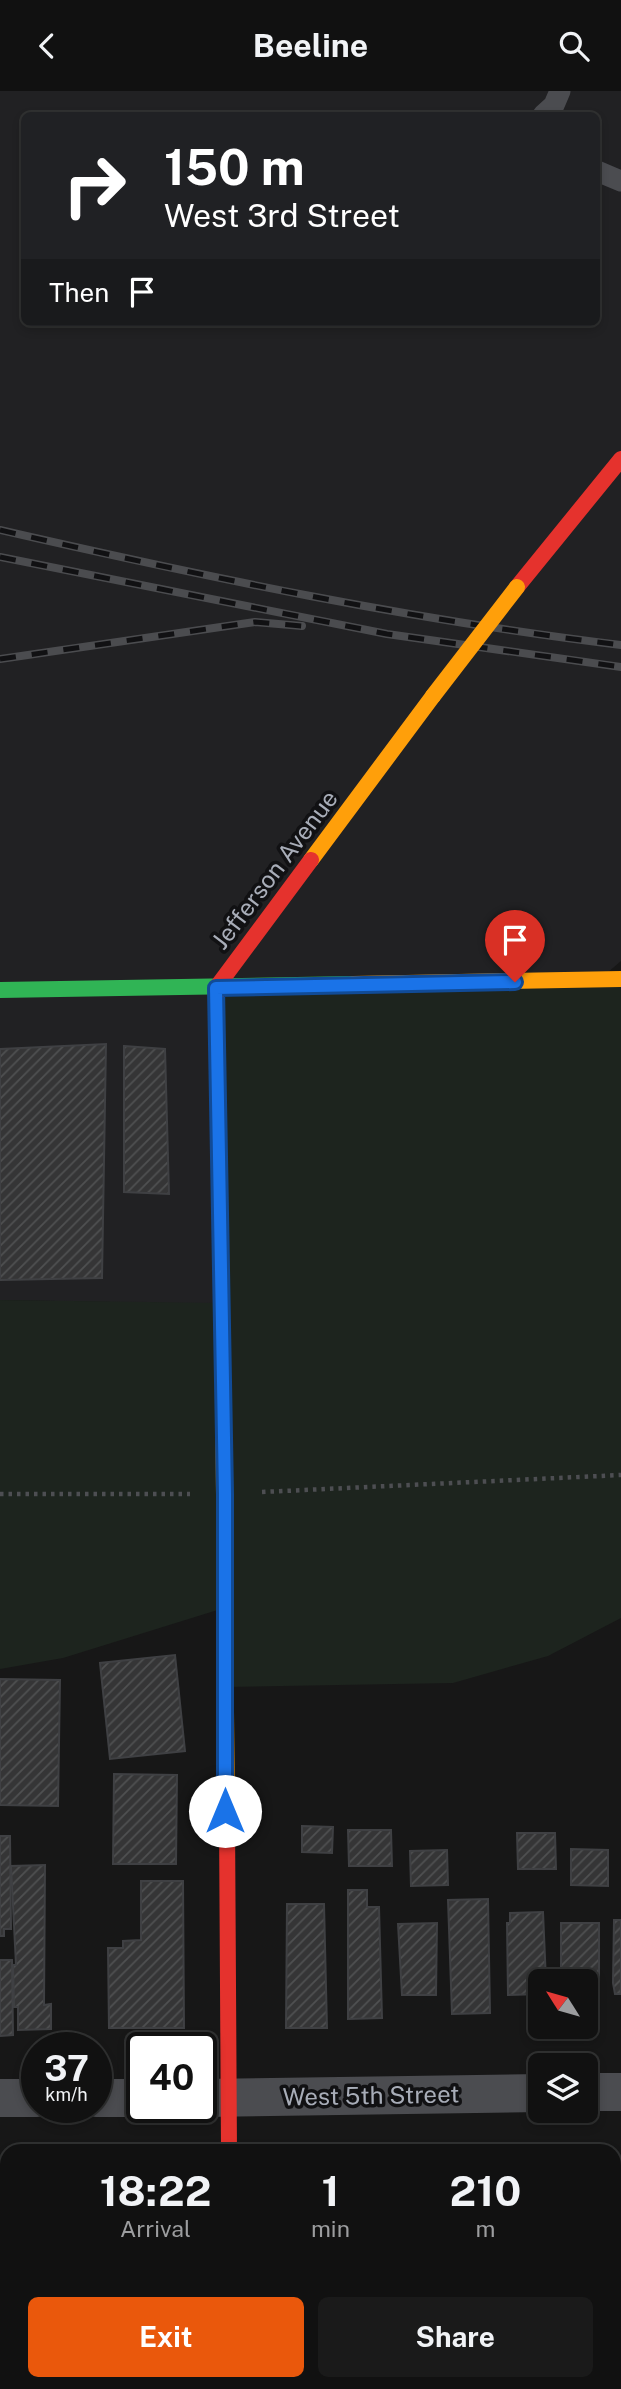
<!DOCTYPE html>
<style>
body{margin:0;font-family:"Public Sans",sans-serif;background:#1a1a1a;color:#f1f3f6;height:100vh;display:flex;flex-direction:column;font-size:26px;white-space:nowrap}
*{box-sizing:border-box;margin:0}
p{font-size:23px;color:#9c9d9f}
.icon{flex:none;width:38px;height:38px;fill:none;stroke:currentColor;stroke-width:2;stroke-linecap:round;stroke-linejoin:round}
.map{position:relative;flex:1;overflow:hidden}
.panel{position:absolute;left:0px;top:2053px;width:621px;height:247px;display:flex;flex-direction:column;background:#111;border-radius:21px 21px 0 0;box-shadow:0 4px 10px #0003,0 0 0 2px #303131}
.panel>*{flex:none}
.banner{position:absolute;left:21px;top:21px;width:579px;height:214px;border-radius:10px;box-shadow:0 4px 10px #0003,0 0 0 2px #303131;background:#202124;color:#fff;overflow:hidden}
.needle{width:46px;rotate:307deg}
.tools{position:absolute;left:528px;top:1878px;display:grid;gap:14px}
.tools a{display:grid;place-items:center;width:70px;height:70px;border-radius:10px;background:#111;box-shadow:0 4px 10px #0003,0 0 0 2px #303131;font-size:35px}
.speed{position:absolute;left:21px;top:1941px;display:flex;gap:14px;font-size:35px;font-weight:700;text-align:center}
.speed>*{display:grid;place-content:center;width:91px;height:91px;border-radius:50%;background:#111;box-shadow:0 4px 10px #0003,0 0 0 2px #303131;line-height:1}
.speed small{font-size:18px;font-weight:400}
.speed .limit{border:4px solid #111;border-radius:10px;background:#fff;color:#111}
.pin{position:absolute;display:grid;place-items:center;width:60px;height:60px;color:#fff;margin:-72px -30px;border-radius:50% 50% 50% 0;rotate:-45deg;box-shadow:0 0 7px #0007}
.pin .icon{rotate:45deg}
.me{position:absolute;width:77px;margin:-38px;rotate:0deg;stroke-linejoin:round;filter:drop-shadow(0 0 5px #0008)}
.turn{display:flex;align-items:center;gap:24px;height:147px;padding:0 28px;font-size:32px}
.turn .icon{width:91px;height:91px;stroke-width:2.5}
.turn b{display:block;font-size:49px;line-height:60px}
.then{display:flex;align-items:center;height:66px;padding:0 28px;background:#0003;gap:14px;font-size:26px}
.eta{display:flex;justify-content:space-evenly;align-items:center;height:119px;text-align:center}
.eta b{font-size:42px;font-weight:700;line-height:49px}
.action{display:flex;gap:14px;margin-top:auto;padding:14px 28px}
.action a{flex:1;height:80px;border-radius:10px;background:#ea580c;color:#fff;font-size:28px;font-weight:700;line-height:80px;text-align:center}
.action a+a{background:#1a1a1a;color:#f1f3f6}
header{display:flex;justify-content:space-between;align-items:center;height:91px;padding:0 28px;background:#111;font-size:32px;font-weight:700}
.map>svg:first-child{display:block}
.built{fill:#212123;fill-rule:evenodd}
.green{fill:#1d241e}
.building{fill:url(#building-hatch);stroke:#3f4043;stroke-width:2}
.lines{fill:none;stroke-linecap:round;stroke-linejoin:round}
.path{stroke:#4d4e52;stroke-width:4.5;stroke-dasharray:3.5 5;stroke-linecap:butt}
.lane{stroke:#4b4c50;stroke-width:21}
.street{stroke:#4b4c50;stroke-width:38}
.fast{stroke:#30b455;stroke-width:16}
.slow{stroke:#ff9f0a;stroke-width:16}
.jam{stroke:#e5322d;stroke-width:16}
.rail-casing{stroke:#4b4c4f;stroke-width:8}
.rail{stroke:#111113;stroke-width:5;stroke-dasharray:16;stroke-linecap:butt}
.slow-bridge{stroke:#ff9f0a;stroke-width:16}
.route-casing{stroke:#114b97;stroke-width:18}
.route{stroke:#1a73e8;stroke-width:12}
.labels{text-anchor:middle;stroke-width:7;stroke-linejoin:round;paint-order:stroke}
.street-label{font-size:24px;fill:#a8adb8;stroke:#111113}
</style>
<header><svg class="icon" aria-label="back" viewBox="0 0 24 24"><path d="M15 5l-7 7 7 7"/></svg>Beeline<svg class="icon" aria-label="search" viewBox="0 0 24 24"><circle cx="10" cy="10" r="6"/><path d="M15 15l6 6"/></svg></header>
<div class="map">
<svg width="621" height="2298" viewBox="0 0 621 2298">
<defs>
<pattern id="building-hatch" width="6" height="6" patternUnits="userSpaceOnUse" patternTransform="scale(1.75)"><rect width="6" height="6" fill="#353536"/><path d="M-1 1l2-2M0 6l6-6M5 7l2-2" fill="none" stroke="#4f5051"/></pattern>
</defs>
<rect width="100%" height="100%" fill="#171717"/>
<path class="built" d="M0,0H621V870L221,1213L0,1209ZM24,24H597V231H24Z"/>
<path class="green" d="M621,888V1527L548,1565L453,1592L225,1596L224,1517L63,1567L0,1578V1209L221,1212L216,897Z"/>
<g class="building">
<path d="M106,953L102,1187L0,1189V958Z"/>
<path d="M124,955L165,958L169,1103L124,1101Z"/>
<path d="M175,1564L185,1660L110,1668L100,1572Z"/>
<path d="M0,1588L60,1589L58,1715L0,1714Z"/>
<path d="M114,1683L177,1684L176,1773H113Z"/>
<path d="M302,1735L333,1736L332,1762L302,1761Z"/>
<path d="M348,1739H391L392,1775H349Z"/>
<path d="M517,1742H555L556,1778H518Z"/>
<path d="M0,1745H10L11,1838H4V1845H0Z"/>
<path d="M571,1758L608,1759V1795L571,1794Z"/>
<path d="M447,1759L448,1794L411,1795L410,1760Z"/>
<path d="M45,1774L44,1914L51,1913V1938L18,1939V1916H14L13,1874H16L11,1775Z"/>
<path d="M141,1790H183L184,1937H109L108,1857H123V1850L141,1849Z"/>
<path d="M348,1799H367V1816H379L382,1927L348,1928Z"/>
<path d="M488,1808L490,1922L452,1923L448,1809Z"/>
<path d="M287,1813H324L327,1937H286Z"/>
<path d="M543,1821L546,1890H541V1903L508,1904L507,1832H510V1822Z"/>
<path d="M614,1829H621V1903H615L613,1892Z"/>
<path d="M437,1832L436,1904H402L398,1833Z"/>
<path d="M561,1832H599V1903H586V1890H561Z"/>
<path d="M0,1869H12L13,1944L0,1945Z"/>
<rect x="0" y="2096" width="7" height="80"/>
<rect x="614" y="2099" width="7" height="59"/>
<path d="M614,2272H621V2298H578V2292H614Z"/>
<rect x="53" y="2292" width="90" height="6"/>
<rect x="311" y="2292" width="70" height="6"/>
<rect x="450" y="2292" width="71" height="6"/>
</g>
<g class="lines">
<g class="path">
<path d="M262,1401L621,1384"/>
<path d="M0,1403H190"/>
</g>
<g class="lane">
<path d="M543,24L554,14L560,0"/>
<path d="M597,80L621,90"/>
</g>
<g class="street">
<path d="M586,2001H621"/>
<path d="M0,2007H37"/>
<path d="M96,2007H142"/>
<path d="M201,2007L541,2002"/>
</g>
<g class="fast">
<path d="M0,899L353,893"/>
<path d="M232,2292V2298"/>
</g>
<g class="slow">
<path d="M311,769L433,605"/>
<path d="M353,893L621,888"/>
<path d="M223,1295L227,1728"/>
</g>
<g class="jam">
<path d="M517,496L621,368"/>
<path d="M223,1295L216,897L311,769"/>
<path d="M227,1728L229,2060"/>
</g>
<defs>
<g id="rail">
<path d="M0,439C205,486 412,529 621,554"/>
<path d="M0,466L387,543L621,576"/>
<path d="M0,568L255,531L302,535"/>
</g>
</defs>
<use href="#rail" class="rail-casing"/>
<use href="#rail" class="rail"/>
<path class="slow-bridge" d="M433,605L517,496"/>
</g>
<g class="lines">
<defs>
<path id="route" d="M225,1720V1403L216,897L515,891"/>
</defs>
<use href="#route" class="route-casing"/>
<use href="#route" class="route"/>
</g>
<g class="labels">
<g class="street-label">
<text transform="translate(275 779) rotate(-53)" y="8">Jefferson Avenue</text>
<text transform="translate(371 2005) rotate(-1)" y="8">West 5th Street</text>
</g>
</g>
</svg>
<div class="tools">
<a><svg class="needle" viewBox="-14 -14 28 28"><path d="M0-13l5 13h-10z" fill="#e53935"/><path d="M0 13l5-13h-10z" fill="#9c9d9f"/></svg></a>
<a><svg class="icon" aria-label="layers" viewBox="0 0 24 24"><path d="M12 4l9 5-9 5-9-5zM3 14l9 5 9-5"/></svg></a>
</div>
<div class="speed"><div>37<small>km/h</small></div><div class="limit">40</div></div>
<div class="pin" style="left:515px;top:891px;background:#d93025"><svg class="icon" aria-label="arrive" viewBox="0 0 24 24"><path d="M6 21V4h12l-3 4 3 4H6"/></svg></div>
<svg class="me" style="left:225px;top:1720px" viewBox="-20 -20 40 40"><circle r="19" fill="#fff"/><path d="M0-13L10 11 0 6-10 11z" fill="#1a73e8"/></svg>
<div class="banner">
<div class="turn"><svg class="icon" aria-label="right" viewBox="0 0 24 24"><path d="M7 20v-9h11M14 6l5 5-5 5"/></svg><div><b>150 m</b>West 3rd Street</div></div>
<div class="then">Then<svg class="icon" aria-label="arrive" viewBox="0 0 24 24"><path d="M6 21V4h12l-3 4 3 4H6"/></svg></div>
</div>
<section class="panel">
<div class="eta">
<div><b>18:22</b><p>Arrival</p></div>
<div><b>1</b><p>min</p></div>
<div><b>210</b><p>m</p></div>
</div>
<div class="action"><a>Exit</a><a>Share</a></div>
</section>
</div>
